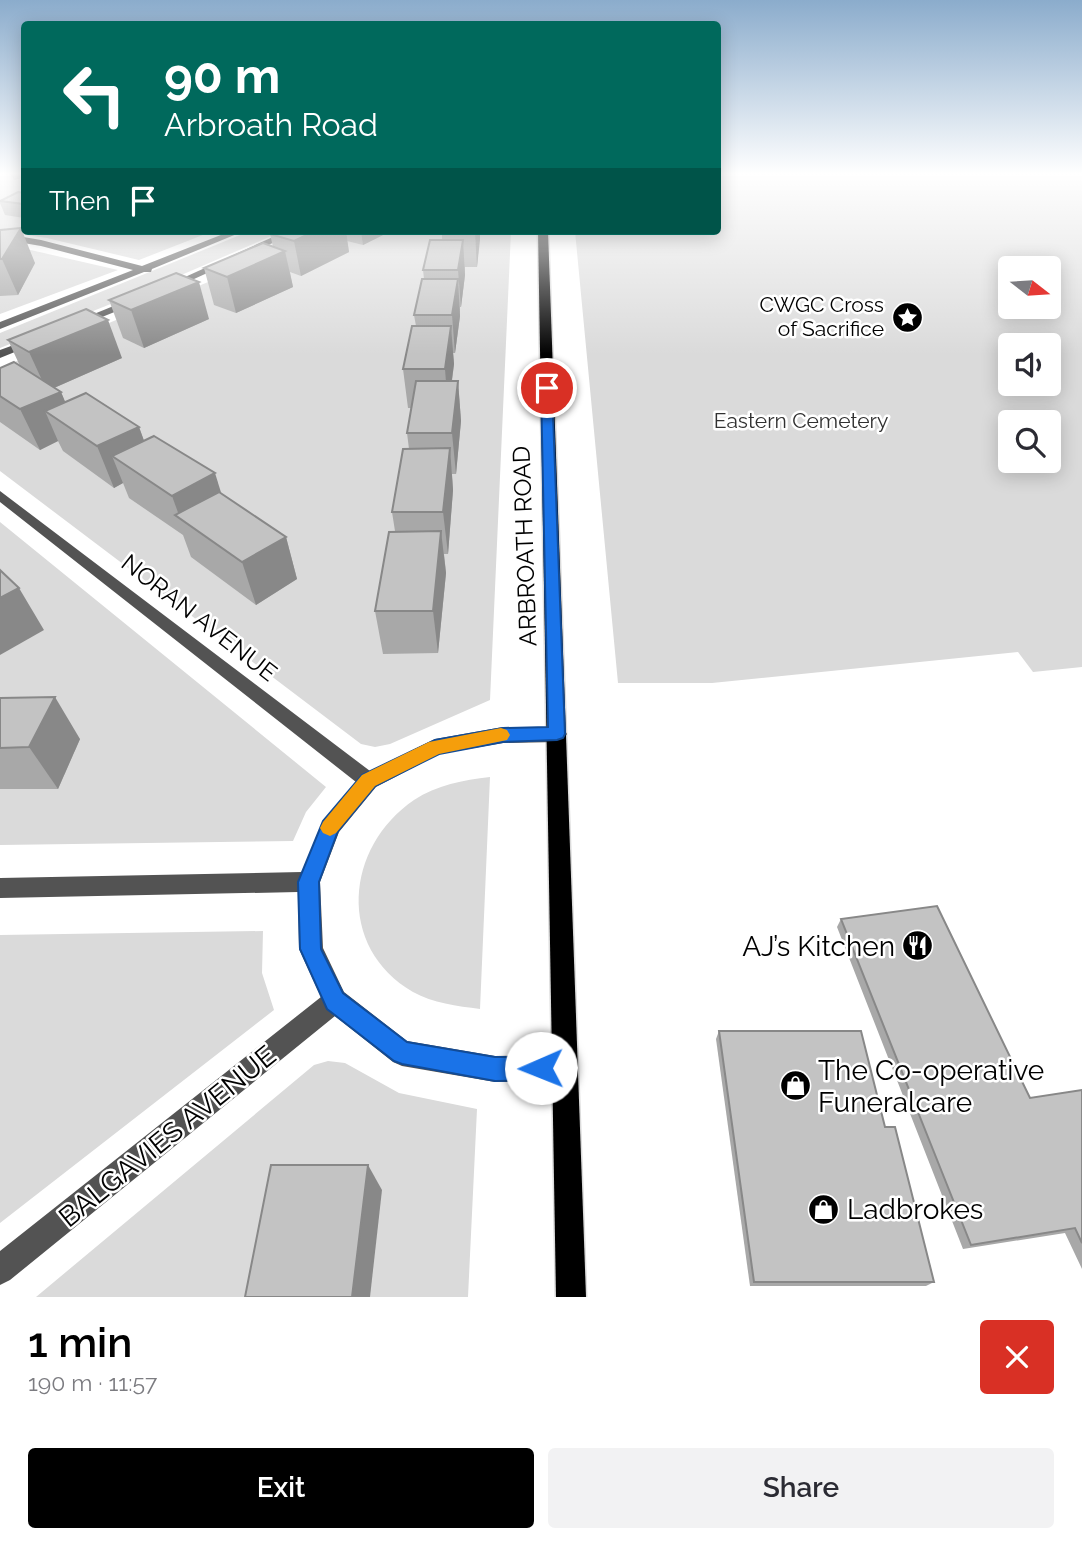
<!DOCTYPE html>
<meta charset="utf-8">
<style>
body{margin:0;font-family:Raleway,sans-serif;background:#f2f2f3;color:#2b2b33;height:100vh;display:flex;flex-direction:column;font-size:26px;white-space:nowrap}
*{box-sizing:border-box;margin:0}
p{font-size:23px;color:#7c7c81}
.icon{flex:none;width:38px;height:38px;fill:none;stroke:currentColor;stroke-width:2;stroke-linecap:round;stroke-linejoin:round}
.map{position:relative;height:1297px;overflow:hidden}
.side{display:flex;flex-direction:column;background:#fff;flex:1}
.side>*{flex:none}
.banner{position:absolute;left:21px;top:21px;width:700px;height:214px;border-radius:7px;box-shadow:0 4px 18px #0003;background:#00695c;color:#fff;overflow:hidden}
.needle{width:46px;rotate:107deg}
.buttons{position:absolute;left:998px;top:256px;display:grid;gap:14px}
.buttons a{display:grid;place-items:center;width:63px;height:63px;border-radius:7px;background:#fff;box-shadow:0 4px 18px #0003;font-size:35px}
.pin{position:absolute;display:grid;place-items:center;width:60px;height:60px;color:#fff;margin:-30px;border:4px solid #fff;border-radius:50%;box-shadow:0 2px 7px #0007}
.me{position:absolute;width:77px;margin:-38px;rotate:269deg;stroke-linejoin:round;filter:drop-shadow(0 0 5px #0008)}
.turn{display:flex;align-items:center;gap:24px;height:147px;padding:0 28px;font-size:32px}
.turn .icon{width:91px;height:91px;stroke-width:2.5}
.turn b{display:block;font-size:49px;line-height:60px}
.then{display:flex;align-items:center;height:66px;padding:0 28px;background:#0003;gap:14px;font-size:26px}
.round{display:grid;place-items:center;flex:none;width:74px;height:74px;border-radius:7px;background:#f2f2f3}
.summary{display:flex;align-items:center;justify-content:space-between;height:119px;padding:0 28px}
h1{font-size:42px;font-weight:600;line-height:52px;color:#000}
.button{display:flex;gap:14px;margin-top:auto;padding:14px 28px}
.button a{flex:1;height:80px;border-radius:7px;background:#000;color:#fff;font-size:28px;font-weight:600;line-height:80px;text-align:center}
.button a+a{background:#f2f2f3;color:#2b2b33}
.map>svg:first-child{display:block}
.green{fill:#dadada;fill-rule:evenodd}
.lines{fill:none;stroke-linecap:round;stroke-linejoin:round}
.major-casing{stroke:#dbdbdb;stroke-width:3}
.minor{fill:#535353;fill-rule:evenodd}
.major{fill:#000;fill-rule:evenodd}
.wall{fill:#a8a8a8}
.shaded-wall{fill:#888}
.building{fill:#c3c3c3;stroke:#888;stroke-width:2}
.route{fill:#1a73e8;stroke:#114b97;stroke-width:2}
.slow{fill:#f59e0b}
.labels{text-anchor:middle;stroke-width:5;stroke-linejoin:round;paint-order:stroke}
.far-poi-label{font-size:21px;fill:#000;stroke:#fff;text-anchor:end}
.far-park-label{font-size:21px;fill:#313131;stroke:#fff}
.street-label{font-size:24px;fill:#000;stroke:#fff}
.near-poi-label{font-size:28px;fill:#000;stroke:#fff;text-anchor:start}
.near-street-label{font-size:28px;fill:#000;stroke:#fff}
</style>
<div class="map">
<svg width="1082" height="1297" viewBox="0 0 1082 1297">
<rect width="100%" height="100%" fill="#fff"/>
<g class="green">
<path d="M0,174H24V231H213L139,260L47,238L0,231Z"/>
<path d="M718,174H1082V667L1033,672L1018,652L712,683H618L575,231H718ZM1010,268H1048V306H1010ZM1010,345H1048V383H1010ZM1010,422H1048V460H1010Z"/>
<path d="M250,231H283L156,286L0,348V333Z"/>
<path d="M319,231H511L490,700L390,744L375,747L361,744L0,471V368L213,280Z"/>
<path d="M0,243L118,270L0,314Z"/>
<path d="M0,522L326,787L306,812L293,841L0,845Z"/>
<path d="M490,777L480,1009C457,1006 433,1003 413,992C336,947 345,847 414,800C437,785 463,780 490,777Z"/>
<path d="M263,931L262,973L274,1010L0,1223V935Z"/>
<path d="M328,1061L345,1063L399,1093L477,1109L468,1297H36L314,1065Z"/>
</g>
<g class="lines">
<defs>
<path id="major" d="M538,231H548L586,1297H556Z"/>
</defs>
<use href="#major" class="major-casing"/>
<g class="minor">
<path d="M231,231H244L152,269L151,272H144L0,329V322L133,270L41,246L0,239V233L41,240L142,266Z"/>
<path d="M286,231H299L170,290L161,288Z"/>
<path d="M133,298L138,301L137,303L82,325L72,323Z"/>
<path d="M33,338L37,339V343L0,358V350Z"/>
<path d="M0,491L370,771L435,739L503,727L564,729L567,734L564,739L557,742L503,743L439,754L376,787L339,832L320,882L323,948L344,992L407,1041L495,1056L564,1055L573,1059L577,1068L573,1077L564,1081L495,1082L402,1066L393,1062L335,1016L10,1280L0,1285V1251L321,997L299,949L298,892L0,898V878L302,872L323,821L356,782L0,502Z"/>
</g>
<use href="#major" class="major"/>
</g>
<g class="wall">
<path d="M24,193V218L5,215L0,203V200Z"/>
<path d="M0,230L35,263L18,295L0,296Z"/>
<path d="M276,231H391L363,245L347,241L349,252L301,276L290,272L293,287L236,313L214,305L204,268L273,247L270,234Z"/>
<path d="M442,231H480L477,267H465V275L461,307H460V316L455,353H453L454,364L452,381H458L461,421L456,474H452L453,490L448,554H444L446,573L438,653L383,654L375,611L395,531L392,512L409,449L407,433L411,408H408L403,369L416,326L414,315L424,279L423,270L442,240Z"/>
<path d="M109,300L209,319L144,348L123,338Z"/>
<path d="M8,340L122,358L54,388L61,392L65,402L139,427L144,441L286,537L297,579L256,605L191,557L183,535L129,498L123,483L114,488L63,451L58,441L40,450L0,422V368L20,366Z"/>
<path d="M0,698L80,739L58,789H0Z"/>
<path d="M841,919L1030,1098L1082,1090V1269L1065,1233L963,1249L837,927Z"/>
<path d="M719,1031L885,1127L934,1282L926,1286H750L716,1039Z"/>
</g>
<g class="shaded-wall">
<path d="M11,174H24V177L14,180Z"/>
<path d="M21,228L35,263L18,295L2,259Z"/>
<path d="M315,231H346L349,252L301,276L294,241Z"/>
<path d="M361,231H391L363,245Z"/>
<path d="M475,231H480V240L477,267Z"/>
<path d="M463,240L465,275L461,307L458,270Z"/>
<path d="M285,251L293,287L236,313L227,277Z"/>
<path d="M458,279L460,316L455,353L452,315Z"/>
<path d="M199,282L209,319L144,348L131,310Z"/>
<path d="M108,320L122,358L47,391L29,352Z"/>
<path d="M451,326L454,364L448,408L445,369Z"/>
<path d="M458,381L461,421L456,474L452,433Z"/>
<path d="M61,392L78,432L45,411L58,441L40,450L20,409Z"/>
<path d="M139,427L154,468L112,456L123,483L114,488L97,446Z"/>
<path d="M450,448L453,490L448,554L443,512Z"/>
<path d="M215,473L228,515L180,518L172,496Z"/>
<path d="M441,531L446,573L438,653L433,611Z"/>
<path d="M286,537L297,579L256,605L242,562Z"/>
<path d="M19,588L44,630L0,655V598Z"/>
<path d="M55,697L80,739L58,789L29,747Z"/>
<path d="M368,1165L382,1190L370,1297H352Z"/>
</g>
<g class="building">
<path d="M18,192L24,193V204L0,201Z"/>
<path d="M21,228L2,259H0V230Z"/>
<path d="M276,231H315L294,241L270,234Z"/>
<rect x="442" y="231" width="33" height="1"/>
<path d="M430,240H463L458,270H423Z"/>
<path d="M263,243L285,251L227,277L204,268Z"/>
<path d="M176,273L199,282L131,310L109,300Z"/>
<path d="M422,279H458L452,315H414Z"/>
<path d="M86,309L108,320L29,352L8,340Z"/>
<path d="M412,326H451L445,369H403Z"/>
<path d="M14,362L61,392L20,409L0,396V368Z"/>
<path d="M416,381H458L452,433H407Z"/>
<path d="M86,393L139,427L97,446L45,411Z"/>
<path d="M154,436L215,473L172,496L112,456Z"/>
<path d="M450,448L443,512H392L403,449Z"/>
<path d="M219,492L286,537L242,562L175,515Z"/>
<path d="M441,531L433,611H375L389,532Z"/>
<path d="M0,570L19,588L0,598Z"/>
<path d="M55,697L29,747L0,748V698Z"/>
<path d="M937,906L1030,1098L1082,1090V1243L1075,1228L971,1245L841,919Z"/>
<path d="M719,1031H861L885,1127H895L934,1282H754Z"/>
<path d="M271,1165H368L352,1297H245Z"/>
</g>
<linearGradient id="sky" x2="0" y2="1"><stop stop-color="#8baccc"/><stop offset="0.49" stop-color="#fff"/><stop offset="1" stop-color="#fff" stop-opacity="0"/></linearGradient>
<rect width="1082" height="355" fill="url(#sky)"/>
<path class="route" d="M547,385L552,388L565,734L563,738L557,740L503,742L439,754L375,786L338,831L319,882L321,949L343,993L407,1042L495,1057H541L549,1060L553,1068L549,1076L541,1080L495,1081L402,1064L394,1061L327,1009L300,949L298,882L323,821L362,775L435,740L503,728L548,727L541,388Z"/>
<path class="slow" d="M501,728L507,730L510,735L507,740L439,754L375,786L336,833L330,836L323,833L320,828L323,822L362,775L429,742Z"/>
<defs>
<symbol id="sight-disc" viewBox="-11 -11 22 22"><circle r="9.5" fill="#000" stroke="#fff"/><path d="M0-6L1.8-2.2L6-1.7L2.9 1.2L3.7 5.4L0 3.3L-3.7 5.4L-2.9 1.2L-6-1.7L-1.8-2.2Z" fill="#fff"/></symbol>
<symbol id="restaurant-disc" viewBox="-11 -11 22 22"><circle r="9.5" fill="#000" stroke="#fff"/><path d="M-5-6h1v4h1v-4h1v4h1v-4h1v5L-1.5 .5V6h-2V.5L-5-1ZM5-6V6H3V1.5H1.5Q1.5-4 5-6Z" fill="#fff"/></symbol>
<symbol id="shop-disc" viewBox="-11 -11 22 22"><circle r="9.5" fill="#000" stroke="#fff"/><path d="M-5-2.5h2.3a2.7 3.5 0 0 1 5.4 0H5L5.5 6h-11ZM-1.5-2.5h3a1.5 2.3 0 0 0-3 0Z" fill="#fff"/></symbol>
</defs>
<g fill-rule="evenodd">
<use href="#sight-disc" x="890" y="300" width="35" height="35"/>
<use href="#restaurant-disc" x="900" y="928" width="35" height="35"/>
<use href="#shop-disc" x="778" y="1068" width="35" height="35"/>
<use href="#shop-disc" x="806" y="1192" width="35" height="35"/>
</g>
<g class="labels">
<g class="far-poi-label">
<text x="884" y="312">CWGC Cross<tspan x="884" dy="24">of Sacrifice</tspan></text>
</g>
<g class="far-park-label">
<text x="801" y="428">Eastern Cemetery</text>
</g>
<g class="street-label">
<text transform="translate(525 546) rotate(-92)" y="8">ARBROATH ROAD</text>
<text transform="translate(199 618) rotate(38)" y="8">NORAN AVENUE</text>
</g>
<g class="near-poi-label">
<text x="895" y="956" text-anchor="end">AJ’s Kitchen</text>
<text x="818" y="1080">The Co-operative<tspan x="818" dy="32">Funeralcare</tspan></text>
<text x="847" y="1219">Ladbrokes</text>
</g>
<g class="near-street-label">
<text transform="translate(167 1136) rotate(-39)" y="10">BALGAVIES AVENUE</text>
</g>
</g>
</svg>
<div class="buttons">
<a><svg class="needle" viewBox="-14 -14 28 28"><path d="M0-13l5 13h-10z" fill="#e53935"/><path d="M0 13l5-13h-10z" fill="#7c7c81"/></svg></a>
<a><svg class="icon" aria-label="sound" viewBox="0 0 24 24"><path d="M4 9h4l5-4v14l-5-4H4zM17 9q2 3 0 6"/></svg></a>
<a><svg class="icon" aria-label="search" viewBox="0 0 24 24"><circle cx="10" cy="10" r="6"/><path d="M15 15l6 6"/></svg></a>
</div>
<div class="pin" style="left:547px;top:388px;background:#d93025"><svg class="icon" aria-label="arrive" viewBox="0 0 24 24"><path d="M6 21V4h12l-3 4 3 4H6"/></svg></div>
<svg class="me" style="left:541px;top:1068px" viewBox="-20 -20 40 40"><circle r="19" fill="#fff"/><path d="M0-13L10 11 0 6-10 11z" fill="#1a73e8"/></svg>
<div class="banner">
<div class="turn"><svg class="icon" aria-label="left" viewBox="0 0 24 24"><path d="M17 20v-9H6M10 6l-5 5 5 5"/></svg><div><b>90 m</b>Arbroath Road</div></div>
<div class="then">Then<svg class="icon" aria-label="arrive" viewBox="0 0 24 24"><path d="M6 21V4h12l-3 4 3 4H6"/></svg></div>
</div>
</div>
<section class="side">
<div class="summary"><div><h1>1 min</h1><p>190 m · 11:57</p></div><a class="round" style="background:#d93025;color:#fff"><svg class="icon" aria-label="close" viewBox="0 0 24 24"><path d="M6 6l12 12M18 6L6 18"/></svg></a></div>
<div class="button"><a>Exit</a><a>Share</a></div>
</section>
